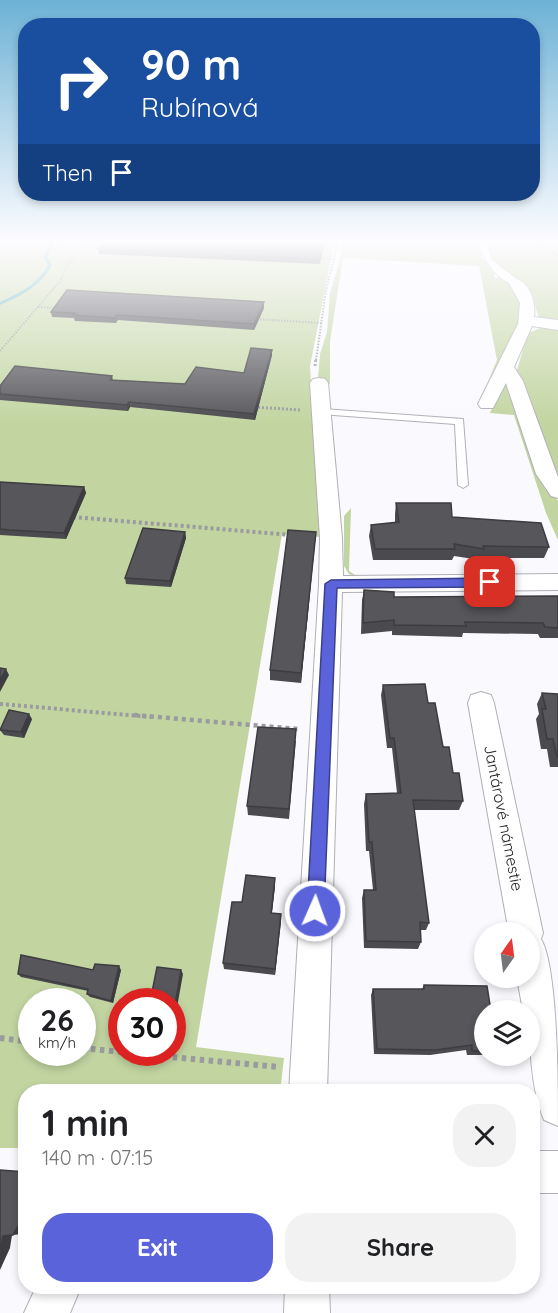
<!DOCTYPE html>
<meta charset="utf-8">
<style>
body{margin:0;font-family:Quicksand,sans-serif;background:#f2f2f2;color:#202124;height:100vh;display:flex;flex-direction:column;font-size:22px;white-space:nowrap}
*{box-sizing:border-box;margin:0}
p{font-size:20px;color:#757577}
.icon{flex:none;width:33px;height:33px;fill:none;stroke:currentColor;stroke-width:2;stroke-linecap:round;stroke-linejoin:round}
.map{position:relative;flex:1;overflow:hidden}
.drawer{position:absolute;left:18px;top:1084px;width:522px;height:210px;display:flex;flex-direction:column;background:#fff;border-radius:24px;box-shadow:0 3px 9px #0003}
.drawer>*{flex:none}
.hud{position:absolute;left:18px;top:18px;width:522px;height:183px;border-radius:24px;box-shadow:0 3px 9px #0003;background:#1a4fa0;color:#fff;overflow:hidden}
.needle{width:39px;rotate:14deg}
.controls{position:absolute;left:474px;top:922px;display:grid;gap:12px}
.controls a{display:grid;place-items:center;width:66px;height:66px;border-radius:50%;background:#fff;box-shadow:0 3px 9px #0003;font-size:30px}
.speed{position:absolute;left:18px;top:988px;display:flex;gap:12px;font-size:30px;font-weight:700;text-align:center}
.speed>*{display:grid;place-content:center;width:78px;height:78px;border-radius:50%;background:#fff;box-shadow:0 3px 9px #0003;line-height:1}
.speed small{font-size:15px;font-weight:400}
.speed .limit{border:9px solid #d22;background:#fff;color:#111}
.pin{position:absolute;display:grid;place-items:center;width:51px;height:51px;color:#fff;margin:-26px;border-radius:12px;box-shadow:0 3px 9px #0006}
.me{position:absolute;width:66px;margin:-33px;rotate:2deg;stroke-linejoin:round;filter:drop-shadow(0 0 4px #0008)}
.turn{display:flex;align-items:center;gap:21px;height:126px;padding:0 24px;font-size:27px}
.turn .icon{width:78px;height:78px;stroke-width:2.5}
.turn b{display:block;font-size:42px;line-height:51px}
.then{display:flex;align-items:center;height:57px;padding:0 24px;background:#0003;gap:12px;font-size:22px}
.round{display:grid;place-items:center;flex:none;width:63px;height:63px;border-radius:24px;background:#f2f2f2}
.head{display:flex;align-items:center;justify-content:space-between;height:102px;padding:0 24px}
h1{font-size:36px;font-weight:700;line-height:45px}
.primary-button{display:flex;gap:12px;margin-top:auto;padding:12px 24px}
.primary-button a{flex:1;height:69px;border-radius:24px;background:#5b63db;color:#fff;font-size:24px;font-weight:700;line-height:69px;text-align:center}
.primary-button a+a{background:#f2f2f2;color:#202124}
.map>svg:first-child{display:block}
.green{fill:#c2d5a1;fill-rule:evenodd}
.lines{fill:none;stroke-linecap:round;stroke-linejoin:round}
.stream{fill:#56afbb;fill-rule:evenodd}
.lane-casing{stroke:#b0afb5;stroke-width:2}
.street-casing{stroke:#b0afb5;stroke-width:2}
.path-far4{stroke:#9b9a9e;stroke-width:2;stroke-dasharray:1.5 1.5;stroke-linecap:butt}
.path-far3{stroke:#9b9a9e;stroke-width:3;stroke-dasharray:2 2;stroke-linecap:butt}
.path-far2{stroke:#9b9a9e;stroke-width:4;stroke-dasharray:3 3;stroke-linecap:butt}
.path-far1{stroke:#9b9a9e;stroke-width:4.5;stroke-dasharray:4 4;stroke-linecap:butt}
.path{stroke:#9b9a9e;stroke-width:6;stroke-dasharray:4.5 4.5;stroke-linecap:butt}
.lane{fill:#fff;fill-rule:evenodd}
.street{fill:#fff;fill-rule:evenodd}
.wall{fill:#4b4a4e}
.shaded-wall{fill:#3d3c40}
.building{fill:#57565b;stroke:#3d3c40;stroke-width:1.5}
.route{fill:#5b63db;stroke:#3b408e;stroke-width:1.5}
.labels{text-anchor:middle;stroke-width:6;stroke-linejoin:round;paint-order:stroke}
.street-label{font-size:16px;fill:#212022;stroke:#fff}
</style>
<div class="map">
<svg width="558" height="1313" viewBox="0 0 558 1313">
<rect width="100%" height="100%" fill="#faf9fe"/>
<g class="green">
<path d="M0,239H335L310,366L321,537L282,534L196,1047L284,1058L280,1092H26L25,1148H0ZM32,1002H82V1053H32ZM122,1002H172V1053H122Z"/>
<path d="M343,239H478L482,258L495,274L494,277L506,279L521,295V318L479,403L497,360L479,266L343,258L330,341V384L318,378L320,354L327,332L330,293L338,267Z"/>
<path d="M486,239L558,240V323L540,319C534,309 536,296 527,288C509,271 485,270 486,239Z"/>
<path d="M543,327L558,329V483L517,370L528,333Z"/>
<path d="M505,378L544,481L558,501V540L546,513L514,415L490,413Z"/>
<path d="M351,508L349,571L358,577L349,574L344,566V516Z"/>
</g>
<g class="lines">
<path class="stream" d="M52,239H56L47,257L52,265C41,286 21,296 0,305V302C20,292 37,286 48,265L43,257Z"/>
<defs>
<g id="lane">
<path d="M479,239H485L491,259L519,281V285C499,285 480,257 479,239Z"/>
<path d="M323,409L463,419L468,485L463,488L458,485L455,424L320,414L318,412Z"/>
</g>
<g id="street">
<path d="M516,279C531,283 536,304 534,317L558,320V330L532,326L514,367L523,381L558,477V498L551,496L536,474L506,383L493,408H481L478,404L518,324L520,303L509,283Z"/>
<path d="M319,378L325,379L328,383L342,538L343,576L558,574V590L342,592L327,1092H289L319,584L320,538L310,383L313,379Z"/>
<path d="M481,692L491,695L494,703L543,933L541,939C558,967 558,1086 558,1126L544,1120C530,1086 530,1047 530,1011H523L517,978H530V933H509L468,703L471,695Z"/>
<rect x="532" y="1151" width="26" height="42"/>
<path d="M36,1287H81L70,1313H24Z"/>
<path d="M285,1287H329L330,1313H284Z"/>
</g>
</defs>
<use href="#lane" class="lane-casing"/>
<use href="#street" class="street-casing"/>
<g class="path-far4">
<path d="M525,239L558,255"/>
<path d="M84,247H101"/>
<path d="M338,250L354,239"/>
<path d="M318,258L335,259"/>
<path d="M38,307L58,308"/>
<path d="M254,319L323,323"/>
<path d="M0,351L61,280L67,265L91,239"/>
<path d="M316,360L326,290L339,239"/>
</g>
<g class="path-far3">
<path d="M315,366L316,358"/>
<path d="M254,407L301,410"/>
</g>
<g class="path-far2">
<path d="M73,517L292,535"/>
<path d="M0,704L152,717"/>
</g>
<path class="path-far1" d="M134,715L298,729"/>
<g class="path">
<path d="M0,1038L32,1042"/>
<path d="M82,1048L122,1052"/>
<path d="M128,1053L279,1067"/>
</g>
<use href="#lane" class="lane"/>
<use href="#street" class="street"/>
</g>
<g class="wall">
<path d="M14,239H70L64,243L14,241Z"/>
<path d="M105,239H325L320,264L99,254L98,249Z"/>
<path d="M264,302V308L254,330L118,320L116,323L75,321L74,318L52,317L51,312Z"/>
<path d="M272,350V355L255,420L130,407L128,411L0,400V386L112,376L113,380L185,384L244,373Z"/>
<path d="M0,482L84,487L86,493L66,539L0,535Z"/>
<path d="M396,503L452,517L549,547L544,558H481L480,560L454,556L452,560H373L369,536L371,525L395,523V514Z"/>
<path d="M185,532L186,538L171,587L126,584L125,578Z"/>
<path d="M316,532L301,683L270,680V670Z"/>
<path d="M364,590L394,597L558,596V638H540L538,634L463,633L462,637L392,635V631L361,634L362,600Z"/>
<path d="M383,685L428,703L463,801L459,810H414L429,923L426,930H420L421,942L418,949L364,948L362,898L364,890H373L369,851H366L364,804L366,794L397,793L392,748H387L381,695Z"/>
<path d="M542,693L558,694V767H550L547,749H541L536,719L539,714L537,704Z"/>
<path d="M32,719L24,738L4,735L0,730Z"/>
<path d="M296,740L289,819L248,815L247,806Z"/>
<path d="M275,878V886L272,913L281,914L275,975L224,969L223,963L242,902Z"/>
<path d="M93,970H121L113,1003L90,997L87,994L88,991L21,977L18,974Z"/>
<path d="M424,985L484,1011V1055H467L466,1050L430,1055L374,1054L371,995L373,989H422Z"/>
</g>
<g class="shaded-wall">
<path d="M63,239H70L64,243Z"/>
<path d="M264,302V308L254,330V324Z"/>
<path d="M272,350V355L255,420L254,414Z"/>
<path d="M129,402L130,407L128,411L127,405Z"/>
<path d="M84,487L86,493L66,539L64,533Z"/>
<path d="M185,532L186,538L171,587L170,581Z"/>
<path d="M316,532L315,543L301,683V673Z"/>
<path d="M6,669L9,675L0,692V681Z"/>
<path d="M29,714L32,719L24,738L21,732Z"/>
<path d="M275,878V886L271,920V913Z"/>
<path d="M281,914V922L275,975V969Z"/>
<path d="M119,966L121,970L113,1003L111,1001Z"/>
<path d="M181,970L183,974L176,1013L174,1011Z"/>
<path d="M26,1212V1228L22,1234L13,1235Z"/>
<path d="M12,1235L10,1248L0,1270V1250L3,1236Z"/>
</g>
<g class="building">
<path d="M105,239H325L320,259L98,249Z"/>
<path d="M67,290L264,302L254,324L117,315L115,318L73,315L75,313L51,312Z"/>
<path d="M251,348L272,350L254,414L129,402L127,405L0,394V386L15,366L112,376L110,380L185,384L196,367L244,373Z"/>
<path d="M0,482L84,487L64,533L9,530L0,529Z"/>
<path d="M396,503H451L452,517L541,523L549,547L483,546L484,549L454,544L455,549H375L371,525L399,522Z"/>
<path d="M143,528L185,532L170,581L125,578Z"/>
<path d="M288,530L316,532L301,673L270,670Z"/>
<path d="M364,590L394,592V597L558,596V628L545,627L543,623L465,622L466,626L394,625V620L363,623Z"/>
<path d="M0,668L6,669L0,681Z"/>
<path d="M425,684L428,703H435L443,747H449L453,773H459L463,801L413,800L429,923L420,922L421,942L366,941L364,890H376L372,842H369L366,794L401,793L394,738H390L383,685Z"/>
<path d="M542,693L558,694V757H557L553,739H547L542,709H546Z"/>
<path d="M9,710L29,714L21,732L0,730Z"/>
<path d="M258,727L296,729L289,809L247,806Z"/>
<path d="M246,875L275,878L271,913L281,914L275,969L223,963L232,902H242Z"/>
<path d="M21,955L93,970L95,964L119,966L111,1001L87,994L88,989L18,974Z"/>
<path d="M157,967L181,970L174,1011L172,1010V1002H150Z"/>
<path d="M424,985L487,986L491,1011H484V1051H472V1045L435,1050L377,1049L373,989H424Z"/>
<path d="M0,1170L26,1172V1212L13,1235L3,1236L0,1250Z"/>
</g>
<linearGradient id="sky" x2="0" y2="1"><stop stop-color="#6db2d6"/><stop offset="0.57" stop-color="#fdfcff"/><stop offset="1" stop-color="#fdfcff" stop-opacity="0"/></linearGradient>
<rect width="558" height="423" fill="url(#sky)"/>
<path class="route" d="M490,578L496,582L490,587L337,588L324,911L322,917L315,920L309,917L307,911L325,584L331,580Z"/>
<g class="labels">
<g class="street-label">
<text transform="translate(504 818) rotate(79)" y="6">Jantárové námestie</text>
</g>
</g>
</svg>
<div class="controls">
<a><svg class="needle" viewBox="-14 -14 28 28"><path d="M0-13l5 13h-10z" fill="#e53935"/><path d="M0 13l5-13h-10z" fill="#757577"/></svg></a>
<a><svg class="icon" aria-label="layers" viewBox="0 0 24 24"><path d="M12 4l9 5-9 5-9-5zM3 14l9 5 9-5"/></svg></a>
</div>
<div class="speed"><div>26<small>km/h</small></div><div class="limit">30</div></div>
<div class="pin" style="left:490px;top:582px;background:#d93025"><svg class="icon" aria-label="arrive" viewBox="0 0 24 24"><path d="M6 21V4h12l-3 4 3 4H6"/></svg></div>
<svg class="me" style="left:315px;top:911px" viewBox="-20 -20 40 40"><circle r="17" fill="#5b63db" stroke="#fff" stroke-width="3"/><path d="M0-11L8 9 0 5-8 9z" fill="#fff"/></svg>
<div class="hud">
<div class="turn"><svg class="icon" aria-label="right" viewBox="0 0 24 24"><path d="M7 20v-9h11M14 6l5 5-5 5"/></svg><div><b>90 m</b>Rubínová</div></div>
<div class="then">Then<svg class="icon" aria-label="arrive" viewBox="0 0 24 24"><path d="M6 21V4h12l-3 4 3 4H6"/></svg></div>
</div>
<section class="drawer">
<div class="head"><div><h1>1 min</h1><p>140 m · 07:15</p></div><a class="round"><svg class="icon" aria-label="close" viewBox="0 0 24 24"><path d="M6 6l12 12M18 6L6 18"/></svg></a></div>
<div class="primary-button"><a>Exit</a><a>Share</a></div>
</section>
</div>
